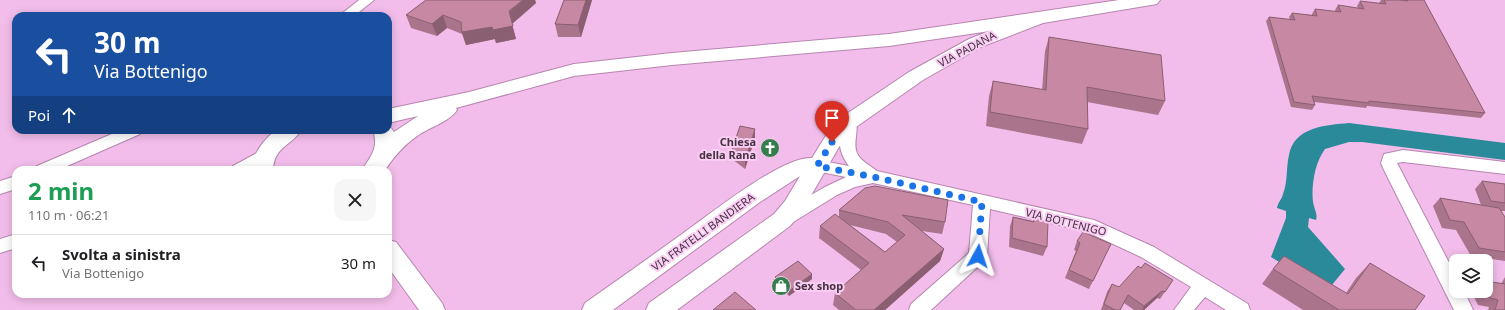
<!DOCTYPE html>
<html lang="it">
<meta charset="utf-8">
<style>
body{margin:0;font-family:"Noto Sans",sans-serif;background:#f6f6f6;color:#202124;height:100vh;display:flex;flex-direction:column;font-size:15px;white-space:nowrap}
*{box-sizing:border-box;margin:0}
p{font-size:13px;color:#757577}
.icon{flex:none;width:22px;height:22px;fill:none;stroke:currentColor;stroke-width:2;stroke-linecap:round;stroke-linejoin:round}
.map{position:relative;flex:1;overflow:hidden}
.drawer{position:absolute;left:12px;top:166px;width:380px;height:132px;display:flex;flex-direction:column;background:#fff;border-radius:12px;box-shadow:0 2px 10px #0003}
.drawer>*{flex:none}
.guide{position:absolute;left:12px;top:12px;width:380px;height:122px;border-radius:12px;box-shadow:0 2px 10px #0003;background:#1a4fa0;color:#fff;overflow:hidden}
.fabs{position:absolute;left:1449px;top:254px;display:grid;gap:8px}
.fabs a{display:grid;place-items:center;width:44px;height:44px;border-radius:8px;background:#fff;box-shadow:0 2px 10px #0003;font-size:20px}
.pin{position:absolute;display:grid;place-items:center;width:34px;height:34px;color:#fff;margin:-41px -17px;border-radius:50% 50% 50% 0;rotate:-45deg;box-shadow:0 0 4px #0007}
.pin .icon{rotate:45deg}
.me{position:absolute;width:44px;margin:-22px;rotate:5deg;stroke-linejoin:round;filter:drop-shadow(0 0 3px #0008)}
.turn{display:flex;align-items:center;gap:14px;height:84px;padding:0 16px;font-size:18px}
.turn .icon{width:52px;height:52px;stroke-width:2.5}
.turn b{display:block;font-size:28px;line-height:34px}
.then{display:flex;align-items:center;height:38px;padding:0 16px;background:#0003;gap:8px;font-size:15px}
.round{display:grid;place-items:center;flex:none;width:42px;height:42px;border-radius:12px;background:#f6f6f6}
.overview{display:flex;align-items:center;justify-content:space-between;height:68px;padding:0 16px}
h1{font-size:24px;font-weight:700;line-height:30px;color:#1e9e55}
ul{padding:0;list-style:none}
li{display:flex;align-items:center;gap:12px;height:56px;padding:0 16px;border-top:1px solid #e0e0e0}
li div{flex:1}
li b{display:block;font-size:15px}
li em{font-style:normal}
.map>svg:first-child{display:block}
.water{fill:#2a8a9a}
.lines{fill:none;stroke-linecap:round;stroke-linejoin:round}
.minor-casing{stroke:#b785b0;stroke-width:2}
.major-casing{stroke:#b785b0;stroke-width:2}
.minor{fill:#fff;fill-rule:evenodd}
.major{fill:#fff;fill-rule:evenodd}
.wall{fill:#aa758c;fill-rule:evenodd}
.shaded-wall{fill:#8b5f72}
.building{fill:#c688a3;stroke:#8b5f72}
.route{stroke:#1a73e8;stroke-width:7;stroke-dasharray:0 12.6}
.labels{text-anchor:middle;stroke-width:4;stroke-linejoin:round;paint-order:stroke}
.street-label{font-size:11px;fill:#463143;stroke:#f9cef2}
.poi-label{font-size:11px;font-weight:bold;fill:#463143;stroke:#f9cef2;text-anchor:end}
</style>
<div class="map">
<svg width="1505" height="310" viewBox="0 0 1505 310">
<rect width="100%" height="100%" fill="#f2bdea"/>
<path class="water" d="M1349,123L1505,143V160L1362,142H1349L1325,149C1315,162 1311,186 1313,202C1314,209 1318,214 1316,220L1309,218L1308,227L1345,269L1327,291L1271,257L1286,218V211L1277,208C1278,202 1282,199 1283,194C1288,182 1286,167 1289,155C1294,127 1326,125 1349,123Z"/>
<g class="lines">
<defs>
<g id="minor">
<path d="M359,0H374L354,16H339Z"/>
<path d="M849,117L854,118C861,129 851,144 858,155C862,162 871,166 877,171L1094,220L1154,247L1248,304L1250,310H1226L1205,297L1194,310H1174L1191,287L1141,257L1085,231L990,209L987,256L984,261L931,310H909L911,304L969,253L973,205L873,183L855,187L837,195L790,224L784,226L778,224L775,219L778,214L825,187L846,177L811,170L809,166L811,162L817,160L849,166C839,154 835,132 844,118Z"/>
<path d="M121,130H143L140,134L58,170H35L37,166Z"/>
<path d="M266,148L272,150L274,154C265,169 246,170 231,170L233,166Z"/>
<path d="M1403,150L1505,162V174L1403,162L1397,163L1456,276V291H1464L1473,310H1454L1384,170L1381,163L1384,154Z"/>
<path d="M16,176V189L0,194V181Z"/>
<path d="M16,234V248L0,253V239Z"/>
</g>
<g id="major">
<path d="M1119,0H1160L1157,4L1043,23L981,47L923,80L856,127L839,147L801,213L790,226L677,310H646L649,303L774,214L785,201L800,176L760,202L613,310H582L585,303C618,280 650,257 682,234C708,216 783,155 812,158L825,137L842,117L909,72L969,39L990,31L889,46L672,65L574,76L456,108L457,110C450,121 431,127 420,134C405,144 395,155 385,170H362C371,156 379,148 373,130H388V124L394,132L418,116L388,123V109L469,92L574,64L672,53L889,34Z"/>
<path d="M276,130H301C292,146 274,146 273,170H251C253,154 263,140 276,130Z"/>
<path d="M388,240L396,242L442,303L445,310H419L388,267Z"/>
</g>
</defs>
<use href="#minor" class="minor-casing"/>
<use href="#major" class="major-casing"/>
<use href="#minor" class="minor"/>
<use href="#major" class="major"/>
</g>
<g class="wall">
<path d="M426,0H535L536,3L512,24L516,39L496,43L495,39L466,45L462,34L447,28L437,36L411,28L406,15Z"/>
<path d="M564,0H592L581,37H558L555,24Z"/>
<path d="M1381,0H1424L1485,113L1481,118L1367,106L1366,108L1314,102L1315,105L1312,110L1291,107L1266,21L1269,17L1290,20L1289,17L1292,13L1312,15V14L1315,9L1336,12L1335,10L1338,5L1358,8L1357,6L1360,1L1380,4L1379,3Z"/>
<path d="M1049,37L1165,101L1158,115L1087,102L1088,129L1082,144L986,126L989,96L993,81L1042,90L1045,51Z"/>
<path d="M755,138L745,169L732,159V150Z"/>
<path d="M1482,181L1505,184V211H1501L1505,217V261L1471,256L1456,230L1442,228L1433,206L1440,198L1481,205L1475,189Z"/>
<path d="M865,188L945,222L942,234L922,231L944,249L940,261L885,310H839L833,305L835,293L861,270L819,238L820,226L839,217V210ZM850,225L886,234L897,242L885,252Z"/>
<path d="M1013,217L1033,221L1034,219L1047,247L1043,256L1009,247L1010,226Z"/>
<path d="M1077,241L1111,244L1089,289L1065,278L1076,251L1074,250Z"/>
<path d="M1370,263L1415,310H1303L1262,284L1273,269L1346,293L1356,278Z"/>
<path d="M1141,268L1173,280L1160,299L1157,298L1144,310H1134L1124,303L1120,310H1101L1107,292L1112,284L1119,287Z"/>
<path d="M775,277L812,279L789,296L775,282Z"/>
<path d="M1505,277V310H1488L1489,307L1478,305L1471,291H1486L1501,284Z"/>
</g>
<g class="shaded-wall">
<path d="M523,0H535L536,3L512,24L516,39L496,43L495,39L466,45L462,32L492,27Z"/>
<path d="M586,0H592L581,37L578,25Z"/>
<path d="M443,15L447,28L437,36L432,24Z"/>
<path d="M755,129V138L745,169V160Z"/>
<path d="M944,249L940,261L885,310H874Z"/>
<path d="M812,274V279L789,296V291Z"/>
<path d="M1162,291L1157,298L1144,310H1142L1144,306Z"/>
</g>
<g class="building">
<path d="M426,0H523L509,11L513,26L493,30L492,27L462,32L461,22L443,15L432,24L406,15Z"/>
<path d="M564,0H586L578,25L555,24Z"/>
<path d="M1384,0H1400L1408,1L1407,0H1424L1485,113L1369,101V103L1312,96L1315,105L1294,102L1269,17L1295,20L1292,13L1317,16L1315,9L1341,12L1338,5L1364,9L1360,1L1386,4Z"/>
<path d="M1049,37L1161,55L1165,101L1087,87L1088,129L990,112L993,81L1046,90Z"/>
<path d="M740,126L755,129L745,160L732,150Z"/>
<path d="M1482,181L1505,184V203L1491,201Z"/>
<path d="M875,186L948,200L945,222L902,215L944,249L874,310H856L835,293L869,263L820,226L835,214L885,252L905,235L888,222L839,210L865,188Z"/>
<path d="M1440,198L1499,208L1505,217V252L1479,248L1464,222L1450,220Z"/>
<path d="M1013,217L1034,222V219L1048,222L1047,247L1012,238Z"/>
<path d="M1083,232L1111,244L1093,281L1069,270L1080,243L1077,241Z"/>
<path d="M1284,256L1348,294L1370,263L1425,296L1415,310H1339L1273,269Z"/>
<path d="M798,261L812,274L789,291L775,277Z"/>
<path d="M1145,263L1173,280L1165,292L1162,291L1144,306L1128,295L1120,310H1115L1104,304L1112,284L1119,287L1138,266L1141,268Z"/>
<path d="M1486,281L1505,284V310H1495L1498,300L1487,297L1484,291H1486Z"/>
<path d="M735,292L756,310H713Z"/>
</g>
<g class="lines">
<path class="route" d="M832,142L817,166L874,177L982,202L978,256"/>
</g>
<defs>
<symbol id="church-disc" viewBox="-11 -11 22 22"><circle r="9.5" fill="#347e4b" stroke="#f9cef2"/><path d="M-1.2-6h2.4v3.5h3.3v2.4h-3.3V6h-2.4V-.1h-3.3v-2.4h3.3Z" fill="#fff"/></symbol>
<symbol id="shop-disc" viewBox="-11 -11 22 22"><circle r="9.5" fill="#347e4b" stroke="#f9cef2"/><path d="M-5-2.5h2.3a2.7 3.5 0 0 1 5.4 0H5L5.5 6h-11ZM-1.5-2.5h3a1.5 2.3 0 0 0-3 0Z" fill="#fff"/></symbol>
</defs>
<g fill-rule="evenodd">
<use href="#church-disc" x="759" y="137" width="22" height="22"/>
<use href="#shop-disc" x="770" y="275" width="22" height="22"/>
</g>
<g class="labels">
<g class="street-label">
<text transform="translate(967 49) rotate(-28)" y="4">VIA PADANA</text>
<text transform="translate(1066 222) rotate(14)" y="4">VIA BOTTENIGO</text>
<text transform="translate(703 232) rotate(-36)" y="4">VIA FRATELLI BANDIERA</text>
</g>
<g class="poi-label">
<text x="756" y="146">Chiesa<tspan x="756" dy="13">della Rana</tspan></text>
<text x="795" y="290" text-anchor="start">Sex shop</text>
</g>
</g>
</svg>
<div class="fabs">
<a><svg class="icon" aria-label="layers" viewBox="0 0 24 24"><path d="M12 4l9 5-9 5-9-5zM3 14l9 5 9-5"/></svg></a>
</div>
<div class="pin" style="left:832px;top:142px;background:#d93025"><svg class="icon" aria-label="arrive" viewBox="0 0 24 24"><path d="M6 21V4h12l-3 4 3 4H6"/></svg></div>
<svg class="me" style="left:978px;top:256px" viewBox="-20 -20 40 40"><path d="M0-17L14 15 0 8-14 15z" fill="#1a73e8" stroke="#fff" stroke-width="4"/></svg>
<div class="guide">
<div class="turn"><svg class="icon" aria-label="left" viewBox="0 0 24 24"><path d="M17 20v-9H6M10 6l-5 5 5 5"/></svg><div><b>30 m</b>Via Bottenigo</div></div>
<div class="then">Poi<svg class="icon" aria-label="ahead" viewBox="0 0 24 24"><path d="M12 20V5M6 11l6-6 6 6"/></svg></div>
</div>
<section class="drawer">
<div class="overview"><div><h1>2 min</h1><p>110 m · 06:21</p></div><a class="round"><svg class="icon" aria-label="close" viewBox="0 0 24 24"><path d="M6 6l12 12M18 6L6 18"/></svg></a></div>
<ul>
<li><svg class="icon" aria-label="left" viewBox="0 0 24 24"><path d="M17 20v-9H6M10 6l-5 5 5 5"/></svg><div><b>Svolta a sinistra</b><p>Via Bottenigo</p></div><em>30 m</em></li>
</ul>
</section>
</div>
